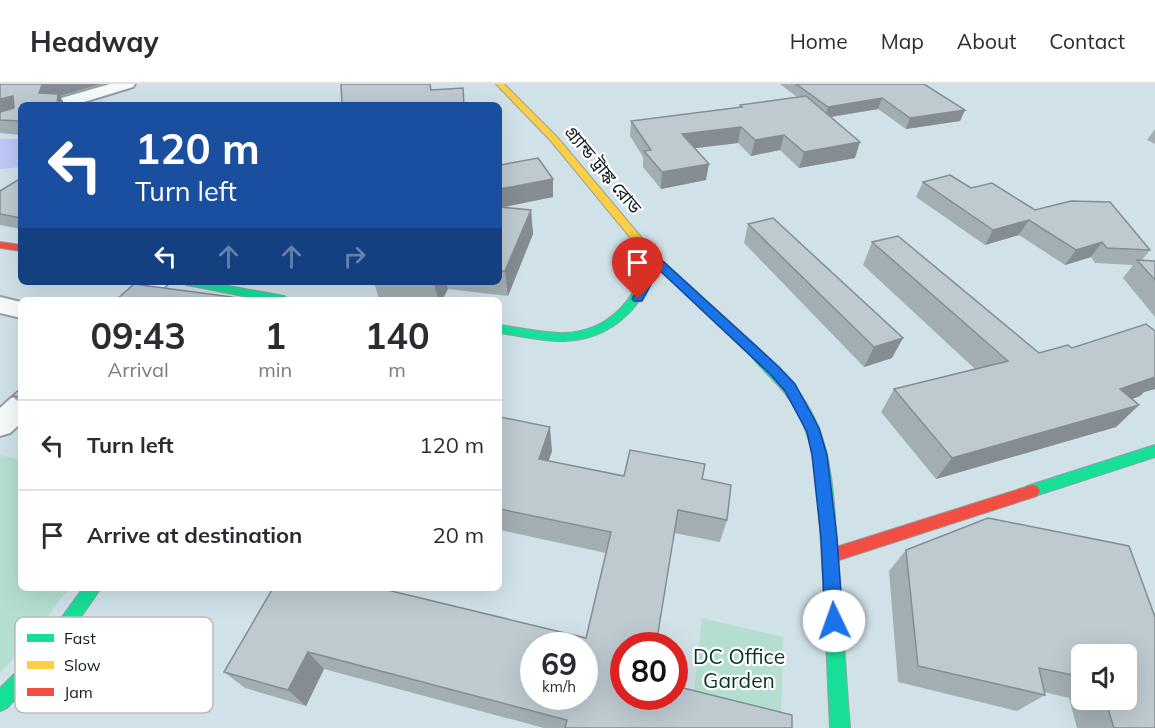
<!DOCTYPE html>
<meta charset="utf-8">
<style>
body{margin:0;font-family:Mulish,"Noto Sans Bengali",sans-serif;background:#f2f2f3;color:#2b2b33;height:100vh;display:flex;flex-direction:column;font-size:22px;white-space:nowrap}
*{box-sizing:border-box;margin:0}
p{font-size:20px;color:#7c7c81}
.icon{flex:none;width:33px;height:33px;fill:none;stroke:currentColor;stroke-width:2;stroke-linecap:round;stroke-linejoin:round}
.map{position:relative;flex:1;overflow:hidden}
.side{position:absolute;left:18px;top:213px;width:484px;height:294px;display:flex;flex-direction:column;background:#fff;border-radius:9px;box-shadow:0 6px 24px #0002}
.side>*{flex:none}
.banner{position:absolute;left:18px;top:18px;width:484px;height:183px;border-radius:9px;box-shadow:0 6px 24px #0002;background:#1a4fa0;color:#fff;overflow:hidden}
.tools{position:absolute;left:1071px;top:560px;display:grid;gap:12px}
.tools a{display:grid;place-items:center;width:66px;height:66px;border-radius:9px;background:#fff;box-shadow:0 6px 24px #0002;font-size:30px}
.speed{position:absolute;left:520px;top:548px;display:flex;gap:12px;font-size:30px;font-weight:700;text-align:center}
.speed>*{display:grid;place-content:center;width:78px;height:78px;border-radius:50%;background:#fff;box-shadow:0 6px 24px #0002;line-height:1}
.speed small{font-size:15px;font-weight:400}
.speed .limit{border:9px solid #d22;background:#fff;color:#111}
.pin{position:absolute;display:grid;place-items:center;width:51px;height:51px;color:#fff;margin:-62px -26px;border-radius:50% 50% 50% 0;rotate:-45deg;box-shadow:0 0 6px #0007}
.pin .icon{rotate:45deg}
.me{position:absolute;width:66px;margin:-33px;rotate:357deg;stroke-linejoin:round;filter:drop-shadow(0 0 4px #0008)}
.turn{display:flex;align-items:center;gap:21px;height:126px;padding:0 18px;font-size:27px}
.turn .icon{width:78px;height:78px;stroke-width:2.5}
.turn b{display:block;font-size:42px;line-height:51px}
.lanes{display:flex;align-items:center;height:57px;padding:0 18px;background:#0003;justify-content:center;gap:30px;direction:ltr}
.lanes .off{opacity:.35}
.eta{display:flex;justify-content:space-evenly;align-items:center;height:102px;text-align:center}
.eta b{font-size:36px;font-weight:700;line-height:42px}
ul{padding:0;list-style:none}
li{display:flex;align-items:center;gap:18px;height:90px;padding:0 18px;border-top:2px solid #e1e1e2}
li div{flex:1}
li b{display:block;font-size:22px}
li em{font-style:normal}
header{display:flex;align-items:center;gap:36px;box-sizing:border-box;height:84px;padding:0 30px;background:#fff;border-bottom:2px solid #e1e1e2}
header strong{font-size:28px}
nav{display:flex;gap:33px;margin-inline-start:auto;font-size:21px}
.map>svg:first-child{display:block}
.green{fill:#b4dfd0}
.water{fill:#bec7f7}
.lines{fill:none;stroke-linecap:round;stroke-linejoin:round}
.street-casing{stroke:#92a0a5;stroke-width:4}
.fast-casing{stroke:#92a0a5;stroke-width:2}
.slow-casing{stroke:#92a0a5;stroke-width:2}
.jam-casing{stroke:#92a0a5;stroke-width:2}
.street{fill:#f8fbfc;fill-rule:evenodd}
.fast{fill:#16e098;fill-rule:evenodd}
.slow{fill:#ffcf43;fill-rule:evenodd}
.jam{fill:#f24e42;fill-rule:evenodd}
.wall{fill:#a3aeb3;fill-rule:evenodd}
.shaded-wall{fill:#858d92}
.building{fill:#becad0;stroke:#858d92;stroke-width:1.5;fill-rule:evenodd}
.route{fill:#1a73e8;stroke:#114b97;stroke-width:1.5}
.labels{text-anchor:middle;stroke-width:4.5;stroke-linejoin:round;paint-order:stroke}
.street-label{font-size:18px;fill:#111d22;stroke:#fff}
.near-park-label{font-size:21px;fill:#0b3624;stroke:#fff}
.key{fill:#fff;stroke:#b8bbbd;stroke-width:1.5}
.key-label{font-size:16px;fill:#111d22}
</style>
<header>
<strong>Headway</strong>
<nav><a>Home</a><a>Map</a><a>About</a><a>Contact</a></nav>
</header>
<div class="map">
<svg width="1155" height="644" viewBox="0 0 1155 644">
<rect width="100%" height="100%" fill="#d0e2e8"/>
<g class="green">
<path d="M0,371L21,376V504H69L21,567L0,589Z"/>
<path d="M702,534L783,553L781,637L693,616Z"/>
</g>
<path class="water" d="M0,55H21V83L0,85Z"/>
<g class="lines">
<defs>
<g id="street">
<path d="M110,0H135L133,3L74,21H49L51,17Z"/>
<path d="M143,198H169L152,216H125Z"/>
<path d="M0,213L21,218V234L0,229Z"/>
<path d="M21,311V339L10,349L0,352V324L11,314Z"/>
</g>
<g id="fast">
<path d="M652,170L657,173C648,220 614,255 565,257C543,258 521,252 500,249V241C521,244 543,249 565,249C609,247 638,214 647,173Z"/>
<path d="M181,198H206L284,212L290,216H264L187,201Z"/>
<path d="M751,260L755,261C780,284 804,308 817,340C833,378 834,420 837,461C842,522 845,583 850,644H830C827,583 825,522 821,461C818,418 819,371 799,331C785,302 761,288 745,264Z"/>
<path d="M1155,361V373L1032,413L1027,412L1024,407L1027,402Z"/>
<path d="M83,504H101L47,582L7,624L0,627V604L35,570Z"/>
</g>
<path id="slow" d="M496,0H504L557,53L656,171L755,261L757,264L755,267H747L648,175L551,57Z"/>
<g id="jam">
<path d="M0,158L21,161V167L0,164Z"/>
<path d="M1032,401L1037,402L1040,407L1037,412L830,479L824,477L822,472L824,467L830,465Z"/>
</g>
</defs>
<use href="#street" class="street-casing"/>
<use href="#fast" class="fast-casing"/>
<use href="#slow" class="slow-casing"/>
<use href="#jam" class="jam-casing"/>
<use href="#street" class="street"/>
<use href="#fast" class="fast"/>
<use href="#slow" class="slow"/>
<use href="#jam" class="jam"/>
</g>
<g class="wall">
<path d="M0,0L60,12L21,21V51L0,49Z"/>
<path d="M780,0H924L965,26L960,37L906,45L878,25L831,33L855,74L799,84L780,66L751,72L738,59L695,64L706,96L661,105L643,83V73L630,52L631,37L740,23V21L797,13Z"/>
<path d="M1155,45V60L1147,56Z"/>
<path d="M500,81L553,95V113L503,123L531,126L533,150L508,212L448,205L442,216H388L379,215L374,198H500Z"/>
<path d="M21,94V145L0,141V107Z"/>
<path d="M923,98L971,104L1150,166L1142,176L1155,177V233L1123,194L1133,181L1095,179L1091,173L1065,181L1019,151L985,161L916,113Z"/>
<path d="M748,140L892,274L864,283L744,159Z"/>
<path d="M872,158L1039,269L1072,264L1155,247V305L1144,308L1140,312L1132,315L1139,321L1116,343L936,395L881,328L894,305L975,285L863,181Z"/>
<path d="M21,304V320L12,312Z"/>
<path d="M500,333L552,367L548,377L624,392L702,395L727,436L720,458L674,449L624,612L792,644H544L324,585L306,622L245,604L224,588L273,504L586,554L606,469L500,446Z"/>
<path d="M988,434L1155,644H1077L1069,614L1044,608L1045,611L1017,627L898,598L889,487L906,466ZM1082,570L1126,615H1082Z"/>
</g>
<g class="shaded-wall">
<path d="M47,0H102L60,12L65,21H57L39,9L42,1Z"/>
<path d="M13,12L21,23L0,31V15Z"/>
<path d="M882,14L878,25L824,34L828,23Z"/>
<path d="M965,26L960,37L906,45L910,34Z"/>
<path d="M741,43L738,59L680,66L682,50Z"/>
<path d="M784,51L780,66L751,72L755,56Z"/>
<path d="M860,58L855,74L799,84L804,68Z"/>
<path d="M709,80L706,96L661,105L662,88Z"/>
<path d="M553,95V113L500,124V105Z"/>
<path d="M531,126L533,150L508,212L505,187Z"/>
<path d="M1029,136L1019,151L985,161L993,146Z"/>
<path d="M1102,158L1091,173L1065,181L1076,166Z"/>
<path d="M434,198H446L448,205L442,216H438Z"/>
<path d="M903,254L892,274L864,283L874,263Z"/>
<path d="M1155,293V305L1144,308L1140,312L1099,327L1120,305Z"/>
<path d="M1139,321L1116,343L936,395L952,374Z"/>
<path d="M550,343L552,367L541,399L539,375Z"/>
<path d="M308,568L324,585L306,622L288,606Z"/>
</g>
<g class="building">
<path d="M0,0H47L42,1L39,9L58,10L57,21H21V37L0,36V28L14,24L13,12L0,15Z"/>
<path d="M341,0H430L431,6L463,4L464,21H342Z"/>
<path d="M796,0H924L965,26L910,34L882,14L828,23Z"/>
<path d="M806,12L860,58L804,68L784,51L755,56L741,43L682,50L709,80L662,88L644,67L651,66L631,37L742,23L740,21Z"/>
<path d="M538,74L553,95L500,105V81Z"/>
<path d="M950,91L971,104L992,99L1035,126L1071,117L1110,118L1150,166L1107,164L1102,158L1076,166L1029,136L993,146L923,98Z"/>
<path d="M21,94V134L0,130V107Z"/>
<path d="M500,123L531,126L505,187H500Z"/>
<path d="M773,134L903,254L874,263L748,140Z"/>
<path d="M898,152L1039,269L1068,261L1072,264L1146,240L1155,247V293L1120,305L1139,321L952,374L894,305L1008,277L872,158Z"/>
<path d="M1137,176L1155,177V196Z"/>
<path d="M134,200L232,213L229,216H116Z"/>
<path d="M21,304V313L12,312Z"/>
<path d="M500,333L550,343L539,375L624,392L630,366L705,380L702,395L731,401L727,436L678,426L656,561H624V612H675V602L792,631V644H565L567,636L308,568L288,606L224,588L273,504H379L586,554L611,448L500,425ZM534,561H585V612H534Z"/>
<path d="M988,434L1129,462L1155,533V644H1114L1105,615H1126V570H1082V593L1039,584L1045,611L918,582L906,466Z"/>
</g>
<path class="route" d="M652,170L656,171L779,283L795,300L819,344L827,371L837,454L843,537L840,543L834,545L827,543L825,537L821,454L812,371L807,348L785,307L770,290L656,183L654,195L642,217H634L632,215L643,195L647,173Z"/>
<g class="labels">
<g class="street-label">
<text transform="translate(603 86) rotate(50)" y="6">গ্র্যান্ড ট্রাঙ্ক রোড</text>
</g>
<g class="near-park-label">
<text x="739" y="580">DC Office<tspan x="739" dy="24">Garden</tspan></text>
</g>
</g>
<rect x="15" y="533" width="198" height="96" rx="9" class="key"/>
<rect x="27" y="550" width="27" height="8" fill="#16e098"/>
<rect x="27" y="577" width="27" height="8" fill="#ffcf43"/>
<rect x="27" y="604" width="27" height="8" fill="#f24e42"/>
<g class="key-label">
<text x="64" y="560">Fast</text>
<text x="64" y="587">Slow</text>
<text x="64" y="614">Jam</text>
</g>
</svg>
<div class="tools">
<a><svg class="icon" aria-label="sound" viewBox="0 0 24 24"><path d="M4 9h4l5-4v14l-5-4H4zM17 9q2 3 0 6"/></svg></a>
</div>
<div class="speed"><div>69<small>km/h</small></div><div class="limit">80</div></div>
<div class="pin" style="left:638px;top:215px;background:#d93025"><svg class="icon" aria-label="arrive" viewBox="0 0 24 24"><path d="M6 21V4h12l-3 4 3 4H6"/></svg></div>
<svg class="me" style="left:834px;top:537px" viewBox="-20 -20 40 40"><circle r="19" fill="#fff"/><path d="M0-13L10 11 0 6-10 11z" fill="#1a73e8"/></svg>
<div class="banner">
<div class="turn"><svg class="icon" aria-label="left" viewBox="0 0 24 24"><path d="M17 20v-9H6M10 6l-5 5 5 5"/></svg><div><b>120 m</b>Turn left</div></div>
<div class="lanes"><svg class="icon" aria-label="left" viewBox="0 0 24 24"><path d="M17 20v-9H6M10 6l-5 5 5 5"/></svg><svg class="icon off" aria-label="ahead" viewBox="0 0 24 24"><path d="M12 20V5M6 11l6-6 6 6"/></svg><svg class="icon off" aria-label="ahead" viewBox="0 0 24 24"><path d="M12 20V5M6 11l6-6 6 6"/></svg><svg class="icon off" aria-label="right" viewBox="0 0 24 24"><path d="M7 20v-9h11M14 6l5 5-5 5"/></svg></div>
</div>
<section class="side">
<div class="eta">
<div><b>09:43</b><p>Arrival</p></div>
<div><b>1</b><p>min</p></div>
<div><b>140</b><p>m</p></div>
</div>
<ul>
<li><svg class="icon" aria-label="left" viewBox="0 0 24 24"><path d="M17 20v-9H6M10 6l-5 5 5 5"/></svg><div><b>Turn left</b></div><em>120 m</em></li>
<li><svg class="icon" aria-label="arrive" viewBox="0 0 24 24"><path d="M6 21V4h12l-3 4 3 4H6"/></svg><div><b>Arrive at destination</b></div><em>20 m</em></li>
</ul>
</section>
</div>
